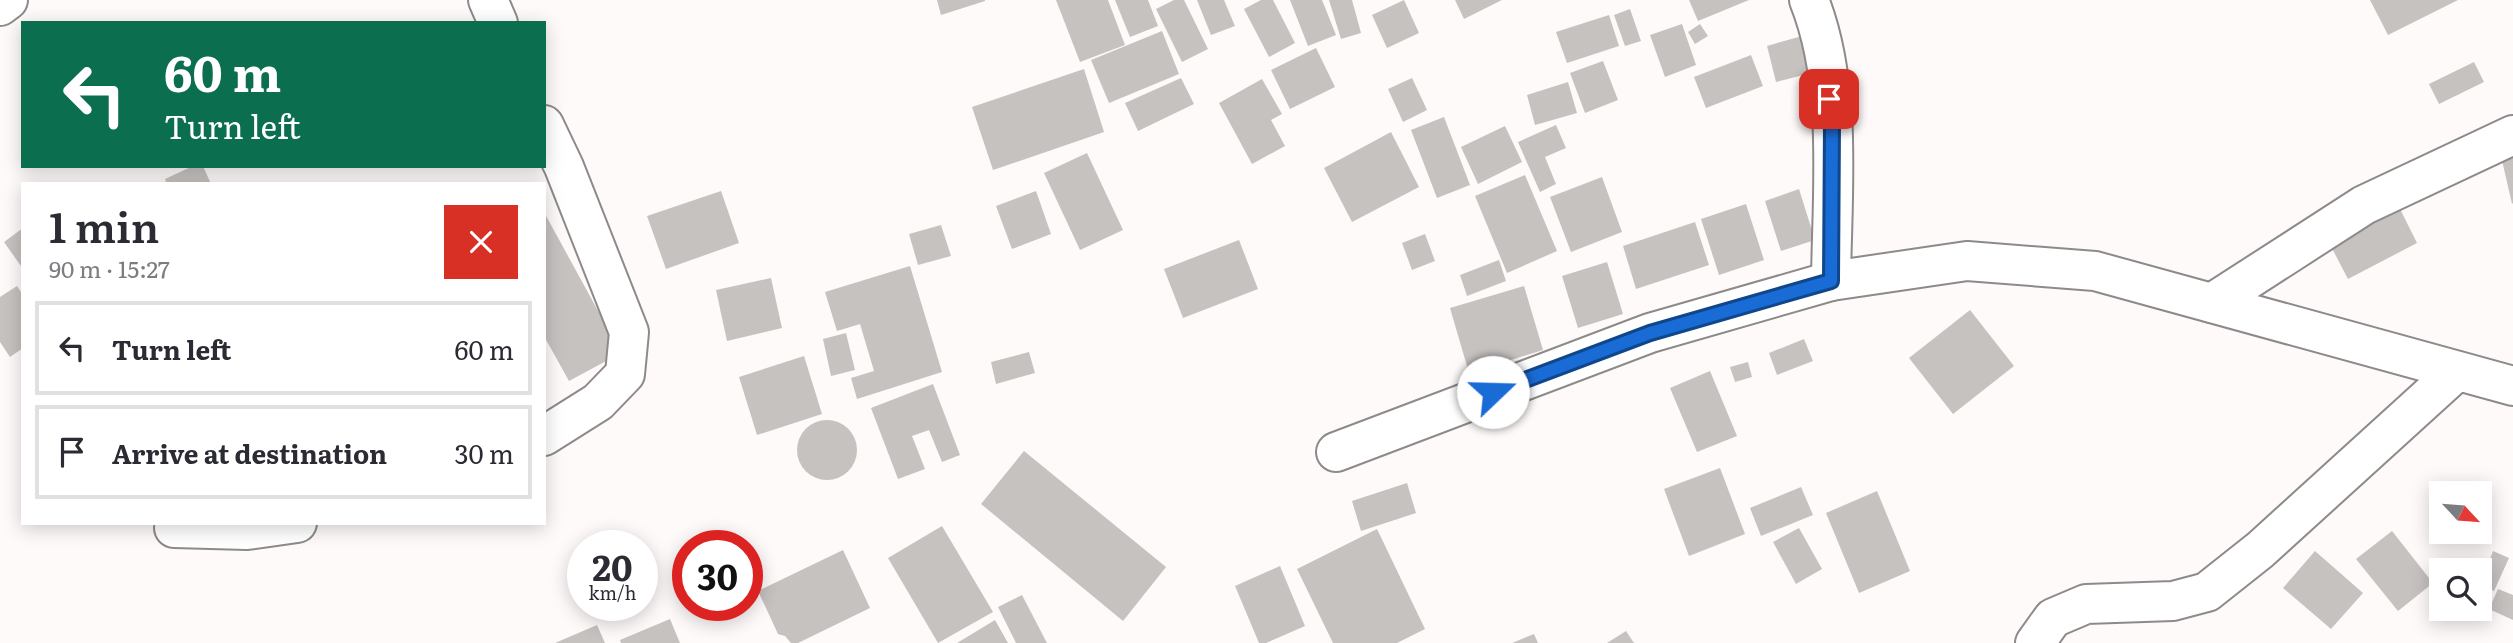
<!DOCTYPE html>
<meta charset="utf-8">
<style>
body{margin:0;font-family:Literata,serif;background:#f2f2f3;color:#2b2b33;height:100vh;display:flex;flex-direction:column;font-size:26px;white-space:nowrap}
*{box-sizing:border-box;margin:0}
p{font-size:23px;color:#7c7c81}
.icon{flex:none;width:38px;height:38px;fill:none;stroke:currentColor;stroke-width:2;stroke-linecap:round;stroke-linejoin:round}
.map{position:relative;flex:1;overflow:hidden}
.details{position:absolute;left:21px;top:182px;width:525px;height:343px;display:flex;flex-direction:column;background:#fff;border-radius:0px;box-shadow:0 4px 18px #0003}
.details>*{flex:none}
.top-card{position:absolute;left:21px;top:21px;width:525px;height:147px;border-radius:0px;box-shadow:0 4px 18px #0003;background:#0b6e4f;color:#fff;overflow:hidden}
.needle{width:46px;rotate:116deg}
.controls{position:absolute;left:2429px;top:481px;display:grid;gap:14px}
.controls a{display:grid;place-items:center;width:63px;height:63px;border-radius:0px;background:#fff;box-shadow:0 4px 18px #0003;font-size:35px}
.speed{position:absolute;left:567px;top:530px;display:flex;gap:14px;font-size:35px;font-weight:700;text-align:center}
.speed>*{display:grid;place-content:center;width:91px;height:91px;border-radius:50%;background:#fff;box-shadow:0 4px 18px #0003;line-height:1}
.speed small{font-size:18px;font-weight:400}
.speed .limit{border:10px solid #d22;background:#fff;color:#111}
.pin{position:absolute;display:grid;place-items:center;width:60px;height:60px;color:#fff;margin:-30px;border-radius:14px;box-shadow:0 4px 10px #0006}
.me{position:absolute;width:77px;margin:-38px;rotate:69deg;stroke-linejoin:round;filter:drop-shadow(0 0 5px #0008)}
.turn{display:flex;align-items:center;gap:24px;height:147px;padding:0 28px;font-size:32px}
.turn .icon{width:91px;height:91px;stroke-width:2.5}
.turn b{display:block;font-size:49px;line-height:60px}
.round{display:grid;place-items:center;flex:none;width:74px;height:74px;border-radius:0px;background:#f2f2f3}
.headline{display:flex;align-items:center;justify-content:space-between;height:119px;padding:0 28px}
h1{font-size:42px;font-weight:600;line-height:52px}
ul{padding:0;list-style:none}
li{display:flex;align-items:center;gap:21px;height:94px;margin:0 14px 10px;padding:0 14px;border:4px solid #e1e1e2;border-radius:0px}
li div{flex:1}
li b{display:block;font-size:26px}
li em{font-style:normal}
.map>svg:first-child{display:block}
.building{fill:#c5c2c0}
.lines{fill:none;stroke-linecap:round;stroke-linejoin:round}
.minor-casing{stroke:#8e8a89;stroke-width:42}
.minor{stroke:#fff;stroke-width:38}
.route-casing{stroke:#10468a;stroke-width:18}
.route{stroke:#196bd5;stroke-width:12}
</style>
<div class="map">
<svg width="2513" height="643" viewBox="0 0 2513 643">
<rect width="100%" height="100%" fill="#fefaf9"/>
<g class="building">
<path d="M937,0H985V1L941,15Z"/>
<path d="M1056,0H1108L1125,45L1080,62Z"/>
<path d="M1115,0H1148L1158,26L1130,37Z"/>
<path d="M1174,0H1184L1208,49L1182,62L1156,9Z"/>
<path d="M1197,0H1224L1235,26L1211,35Z"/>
<path d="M1261,0H1273L1295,43L1269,57L1244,9Z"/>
<path d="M1290,0H1322L1336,35L1308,46Z"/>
<path d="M1329,0H1352L1361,33L1341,39Z"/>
<path d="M1404,0L1419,33L1387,48L1372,15Z"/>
<path d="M1455,0H1502L1464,19Z"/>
<path d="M1689,0H1749L1698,21Z"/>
<path d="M2370,0H2458L2388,35Z"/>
<path d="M1630,9L1641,41L1625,46L1614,15Z"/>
<path d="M1609,15L1619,46L1567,63L1556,32Z"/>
<path d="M1682,24L1696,65L1665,77L1650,35Z"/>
<path d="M1700,24L1708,36L1695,44L1688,32Z"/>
<path d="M1162,31L1179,74L1109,103L1091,60Z"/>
<path d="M1802,36L1811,73L1776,82L1767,46Z"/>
<path d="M1316,48L1335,87L1290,109L1271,70Z"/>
<path d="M1751,55L1763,86L1706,108L1694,77Z"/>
<path d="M1603,61L1618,100L1585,113L1570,73Z"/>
<path d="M2474,62L2484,82L2439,104L2429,84Z"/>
<path d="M1084,69L1104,132L993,170L972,107Z"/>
<path d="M1181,78L1194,104L1138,131L1125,103Z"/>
<path d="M1412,78L1427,110L1403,122L1388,89Z"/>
<path d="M1262,79L1282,114L1271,120L1285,146L1252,164L1219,103Z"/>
<path d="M1568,82L1577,113L1535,125L1527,95Z"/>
<path d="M1444,117L1470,185L1437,198L1411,130Z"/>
<path d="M1556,125L1566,148L1545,157L1556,184L1540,192L1518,142Z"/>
<path d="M1505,126L1522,162L1478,184L1461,147Z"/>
<path d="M1391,132L1419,187L1352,222L1324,168Z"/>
<path d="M1087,153L1123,230L1080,250L1044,173Z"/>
<path d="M2513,154V203L2512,204L2501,156Z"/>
<path d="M193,166H203L211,184H167L165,179Z"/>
<path d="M1525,175L1557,251L1507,273L1475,196Z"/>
<path d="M1602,177L1622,232L1571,252L1550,197Z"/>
<path d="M1799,189L1815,240L1781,251L1765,201Z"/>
<path d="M721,191L739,243L666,269L647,216Z"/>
<path d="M1036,191L1051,234L1012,249L996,206Z"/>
<path d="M2395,199L2417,243L2348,279L2325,235Z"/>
<path d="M1746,204L1764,260L1719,275L1701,219Z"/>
<path d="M544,212L621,353L569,381L544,336Z"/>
<path d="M1695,222L1709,265L1636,289L1623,246Z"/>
<path d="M941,225L951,256L918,265L909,234Z"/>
<path d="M23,228V269L4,242Z"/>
<path d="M1425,234L1435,261L1412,270L1402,243Z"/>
<path d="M1239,240L1258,289L1183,318L1164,269Z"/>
<path d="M1499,260L1506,281L1467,296L1460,275Z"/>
<path d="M1607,262L1623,314L1578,328L1562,276Z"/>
<path d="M910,266L942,372L857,399L851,378L874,371L860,324L837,331L825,292Z"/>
<path d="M771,278L782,328L727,341L716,290Z"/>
<path d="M17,286L23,295V348L10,357L0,342V297Z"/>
<path d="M1524,286L1543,350L1469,373L1450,308Z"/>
<path d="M1970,310L2014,366L1953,414L1909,358Z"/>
<path d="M846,333L855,370L831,376L823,339Z"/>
<path d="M1804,339L1813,361L1777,375L1769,353Z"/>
<path d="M1029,352L1035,373L996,384L991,362Z"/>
<path d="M804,356L822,414L757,435L739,377Z"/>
<path d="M1748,362L1752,377L1735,382L1730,367Z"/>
<path d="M1710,371L1737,436L1697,452L1670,388Z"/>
<path d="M933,384L960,455L942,462L929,430L912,436L925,469L898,479L871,408Z"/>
<circle cx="827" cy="450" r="30"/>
<path d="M1024,451L1166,567L1123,621L981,504Z"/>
<path d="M1720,468L1745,534L1689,556L1664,489Z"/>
<path d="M1407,483L1416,513L1361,531L1352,501Z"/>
<path d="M1801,487L1813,515L1761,536L1750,508Z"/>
<path d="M1877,491L1910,571L1859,593L1826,513Z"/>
<path d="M942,526L993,612L938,643L888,558Z"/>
<path d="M1799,528L1822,569L1796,584L1773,542Z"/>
<path d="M1377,529L1425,629L1397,643H1333L1297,569Z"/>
<path d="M2392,531L2433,583L2398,611L2356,559Z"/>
<path d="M843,550L870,608L798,643H791L785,636L778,634L758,591Z"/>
<path d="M2315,551L2363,593L2331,629L2283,588Z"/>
<path d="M2493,551L2509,558L2494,591L2480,585Z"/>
<path d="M1280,566L1305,626L1266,643H1259L1235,586Z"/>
<path d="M2498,589L2513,595V620L2489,609Z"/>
<path d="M1022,595L1047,643H1016L998,607Z"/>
<path d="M670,619L680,643H621L620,640Z"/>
<path d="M995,620L1008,643H957Z"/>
<path d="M597,625L605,643H555Z"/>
<path d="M1626,631L1634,643H1607Z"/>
<path d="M1534,634L1538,643H1512Z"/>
</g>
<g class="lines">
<defs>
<g id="minor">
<path d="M488,0L498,23"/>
<path d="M1809,0C1843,85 1832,191 1831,281"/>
<path d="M0,6L8,0"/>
<path d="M544,125L564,167L629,332L625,374L598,402L544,436"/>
<path d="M2212,303L2364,205L2513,135"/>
<path d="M1336,452L1650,333L1831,281L1967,261L2095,271L2513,386"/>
<path d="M174,528L247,530L297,523"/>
<path d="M2035,643L2053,618L2086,604L2173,601L2207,592L2260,550L2457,371"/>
</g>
</defs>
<use href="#minor" class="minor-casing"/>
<use href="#minor" class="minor"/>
</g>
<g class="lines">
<defs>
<path id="route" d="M1493,392L1650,333L1831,281L1832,122L1829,99"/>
</defs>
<use href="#route" class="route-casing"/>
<use href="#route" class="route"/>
</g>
</svg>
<div class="controls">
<a><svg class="needle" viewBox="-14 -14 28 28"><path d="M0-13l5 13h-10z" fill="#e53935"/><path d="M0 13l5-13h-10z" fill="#7c7c81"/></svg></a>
<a><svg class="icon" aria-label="search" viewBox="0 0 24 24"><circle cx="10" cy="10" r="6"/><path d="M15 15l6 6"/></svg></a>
</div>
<div class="speed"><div>20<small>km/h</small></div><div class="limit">30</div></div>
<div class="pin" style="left:1829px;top:99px;background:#d93025"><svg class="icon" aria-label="arrive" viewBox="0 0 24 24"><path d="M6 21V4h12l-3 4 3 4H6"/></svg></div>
<svg class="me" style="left:1493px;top:392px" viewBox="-20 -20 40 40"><circle r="19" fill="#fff"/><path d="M0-13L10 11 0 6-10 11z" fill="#196bd5"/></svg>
<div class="top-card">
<div class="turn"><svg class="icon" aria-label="left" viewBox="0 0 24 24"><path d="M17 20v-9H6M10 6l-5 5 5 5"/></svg><div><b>60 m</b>Turn left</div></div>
</div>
<section class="details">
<div class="headline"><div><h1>1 min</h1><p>90 m · 15:27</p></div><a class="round" style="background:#d93025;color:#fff"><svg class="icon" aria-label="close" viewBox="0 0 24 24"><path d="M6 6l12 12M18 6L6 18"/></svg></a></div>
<ul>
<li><svg class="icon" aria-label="left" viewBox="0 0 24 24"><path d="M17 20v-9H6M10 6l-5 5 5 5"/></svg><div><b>Turn left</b></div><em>60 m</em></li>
<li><svg class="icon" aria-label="arrive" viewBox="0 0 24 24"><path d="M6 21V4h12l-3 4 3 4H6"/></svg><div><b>Arrive at destination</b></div><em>30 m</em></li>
</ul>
</section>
</div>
